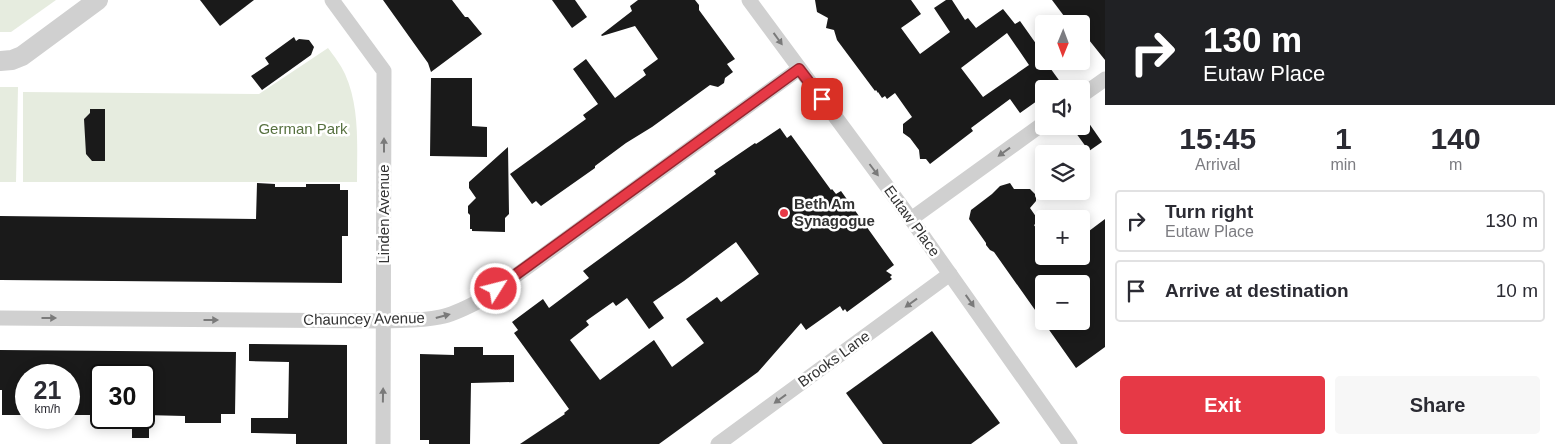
<!DOCTYPE html>
<meta charset="utf-8">
<style>
body{margin:0;font-family:Helvetica,sans-serif;background:#f7f7f7;color:#2b2b33;height:100vh;display:flex;flex-direction:column;font-size:19px;white-space:nowrap}
*{box-sizing:border-box;margin:0}
p{font-size:16px;color:#7c7c81}
.icon{flex:none;width:28px;height:28px;fill:none;stroke:currentColor;stroke-width:2;stroke-linecap:round;stroke-linejoin:round}
.map{position:relative;flex:1;overflow:hidden}
.sheet{display:flex;flex-direction:column;background:#fff;width:450px}
.sheet>*{flex:none}
.banner{background:#202124;color:#fff;overflow:hidden}
.needle{width:32px;rotate:181deg}
.tools{position:absolute;left:1035px;top:15px;display:grid;gap:10px}
.tools a{display:grid;place-items:center;width:55px;height:55px;border-radius:5px;background:#fff;box-shadow:0 2px 12px #0003;font-size:25px}
.speed{position:absolute;left:15px;top:364px;display:flex;gap:10px;font-size:25px;font-weight:700;text-align:center}
.speed>*{display:grid;place-content:center;width:65px;height:65px;border-radius:50%;background:#fff;box-shadow:0 2px 12px #0003;line-height:1}
.speed small{font-size:12px;font-weight:400}
.speed .limit{border:2px solid #111;border-radius:8px;background:#fff;color:#111}
.pin{position:absolute;display:grid;place-items:center;width:42px;height:42px;color:#fff;margin:-21px;border-radius:10px;box-shadow:0 2px 8px #0006}
.me{position:absolute;width:55px;margin:-28px;rotate:54deg;stroke-linejoin:round;filter:drop-shadow(0 0 4px #0008)}
.turn{display:flex;align-items:center;gap:18px;height:105px;padding:0 15px;font-size:22px}
.turn .icon{width:65px;height:65px;stroke-width:2.5}
.turn b{display:block;font-size:35px;line-height:42px}
.eta{display:flex;justify-content:space-evenly;align-items:center;height:85px;text-align:center}
.eta b{font-size:30px;font-weight:700;line-height:35px}
.button{display:flex;gap:10px;margin-top:auto;padding:10px 15px}
.button a{flex:1;height:58px;border-radius:5px;background:#e63946;color:#fff;font-size:20px;font-weight:700;line-height:58px;text-align:center}
.button a+a{background:#f7f7f7;color:#2b2b33}
ul{padding:0;list-style:none}
li{display:flex;align-items:center;gap:15px;height:62px;margin:0 10px 8px;padding:0 5px;border:2px solid #e1e1e2;border-radius:5px}
li div{flex:1}
li b{display:block;font-size:19px}
li em{font-style:normal}
main{display:flex;flex:1;min-height:0}
.map>svg:first-child{display:block}
.green{fill:#e6ecdf}
.building{fill:#1a1a1a;fill-rule:evenodd}
.lines{fill:none;stroke-linecap:round;stroke-linejoin:round}
.minor{stroke:#d0d0d0;stroke-width:15}
.tertiary{stroke:#d0d0d0;stroke-width:20}
.oneway{fill:#7a7a7a}
.route-casing{stroke:#96252e;stroke-width:12}
.route{stroke:#e63946;stroke-width:9}
.poi-dot{fill:#e63946;stroke:#fff;stroke-width:2}
.labels{text-anchor:middle;stroke-width:5;stroke-linejoin:round;paint-order:stroke}
.park-label{font-size:15px;fill:#56703f;stroke:#fff}
.poi-label{font-size:15px;font-weight:bold;fill:#333;stroke:#fff;text-anchor:start}
.street-label{font-size:15px;fill:#333;stroke:#fff}
</style>
<main>
<div class="map">
<svg width="1105" height="444" viewBox="0 0 1105 444">
<rect width="100%" height="100%" fill="#fff"/>
<g class="green">
<path d="M0,0H56L11,32H0Z"/>
<path d="M328,48C334,56 341,65 345,74C360,107 357,146 357,182H23V92L259,94Z"/>
<path d="M0,87H18L16,182H0Z"/>
</g>
<g class="building">
<path d="M200,0H254L220,26Z"/>
<path d="M383,0H452L465,17H468L482,34L431,72L428,63Z"/>
<path d="M552,0H575L587,17L572,28Z"/>
<path d="M638,0H695L699,5V10L735,59L727,64L733,72L725,78L724,83L718,87L710,85L652,127L626,143L595,166V168L541,206L536,201L532,204L510,174L586,119L583,115L598,104L573,69L586,59L615,98L646,75L643,70L658,59L635,26L602,36L601,35L632,11L630,6Z"/>
<path d="M815,0H911L921,14L901,28L920,54L950,32L934,8L946,0H952L965,20L968,18L976,28L1003,9L1015,24L1020,21L1044,55V61H1048L1050,64L1048,65L1061,83L1053,89H1045L1044,87V96L1020,113L1010,99L971,128L973,131L930,164L926,159H920L919,150L910,138L903,133V124L912,117L895,93L887,99L885,96L882,98L878,92V93L876,90L875,91L837,40L834,30L826,28L828,18L817,12ZM1007,33L1029,65L983,97L961,68Z"/>
<path d="M1052,0H1105V60L1081,30V24H1070Z"/>
<path d="M294,37L296,41L299,39L309,40L314,47L311,55L262,90L251,76L269,64L265,58Z"/>
<path d="M431,78H472V126L487,127V157L430,156Z"/>
<path d="M90,109H105V161H92L86,154L84,119L90,113Z"/>
<path d="M1086,119L1102,142L1089,151L1073,129L1076,126H1081V123Z"/>
<path d="M780,128L787,138L791,135L831,190L832,189L836,194L841,191L894,265L886,271L892,275L890,277L892,279L847,312L845,309L843,311L840,306L806,330L801,323L758,372L659,444H520L565,414L564,413L569,409L514,333L518,330L512,322L543,299L549,308L589,278L583,271L716,174L714,171L755,143L756,144ZM736,242L759,274L721,302L717,297L686,319L704,343L672,367L654,340L600,380L570,340L589,325L586,321L613,302L616,306L627,298L649,329L664,318L653,302L684,281Z"/>
<path d="M508,147L509,214L505,218V232L472,231V229H470V215L468,213V206L476,198L469,188V182Z"/>
<path d="M257,183L275,184V187H306V184H340V190H348V236H342V283L0,280V216L256,219Z"/>
<path d="M1010,183L1014,189H1030L1036,195V201L1030,208L1039,221L1034,225L1044,240V256H1081V237L1105,219V347L1076,368L994,252L990,250L986,245V243L969,219L971,210L992,194L1000,186ZM1044,284H1081V321H1044Z"/>
<path d="M932,331L1000,423L971,444H883L846,393Z"/>
<path d="M249,344L347,345V444H296V434L251,433V418H288L289,362L249,361Z"/>
<path d="M454,347H483V355H514V382L471,383L470,444H429V440H420V354L454,355Z"/>
<path d="M0,350L236,352L235,414H221V423H185V416L144,415V375H101V415H69V375H26V415H2V390H0Z"/>
<rect x="132" y="420" width="17" height="18"/>
</g>
<g class="lines">
<g class="minor">
<path d="M332,0L384,71L383,444"/>
<path d="M749,0L911,219L1070,444"/>
<path d="M1081,96L1105,79"/>
<path d="M911,219L1044,123"/>
<path d="M0,318L384,321C403,320 422,321 440,317C456,314 471,305 485,298L799,69"/>
<path d="M718,444L950,274"/>
</g>
<path class="tertiary" d="M0,61L12,60L22,56L98,0"/>
</g>
<defs><path id="oneway-solid" d="M-6-.8H1V-3.2L6.5 0L1 3.2V.8H-6Z" transform="scale(1.25)"/></defs>
<g class="oneway">
<use href="#oneway-solid" transform="translate(778 39) rotate(54)"/>
<use href="#oneway-solid" transform="translate(384 145) rotate(-90)"/>
<use href="#oneway-solid" transform="translate(1004 152) rotate(144)"/>
<use href="#oneway-solid" transform="translate(874 170) rotate(53)"/>
<use href="#oneway-solid" transform="translate(970 301) rotate(55)"/>
<use href="#oneway-solid" transform="translate(911 303) rotate(144)"/>
<use href="#oneway-solid" transform="translate(443 316) rotate(-15)"/>
<use href="#oneway-solid" transform="translate(49 318)"/>
<use href="#oneway-solid" transform="translate(211 320)"/>
<use href="#oneway-solid" transform="translate(383 395) rotate(-89)"/>
<use href="#oneway-solid" transform="translate(780 399) rotate(144)"/>
</g>
<g class="lines">
<defs>
<path id="route" d="M496,289L799,69L822,99"/>
</defs>
<use href="#route" class="route-casing"/>
<use href="#route" class="route"/>
</g>
<circle class="poi-dot" cx="784" cy="213" r="5"/>
<g class="labels">
<g class="park-label">
<text x="303" y="134">German Park</text>
</g>
<g class="poi-label">
<text x="794" y="209">Beth Am<tspan x="794" dy="17">Synagogue</tspan></text>
</g>
<g class="street-label">
<text transform="translate(384 214) rotate(-90)" y="5">Linden Avenue</text>
<text transform="translate(912 221) rotate(54)" y="5">Eutaw Place</text>
<text transform="translate(364 319) rotate(-1)" y="5">Chauncey Avenue</text>
<text transform="translate(834 359) rotate(-36)" y="5">Brooks Lane</text>
</g>
</g>
</svg>
<div class="tools">
<a><svg class="needle" viewBox="-14 -14 28 28"><path d="M0-13l5 13h-10z" fill="#e53935"/><path d="M0 13l5-13h-10z" fill="#7c7c81"/></svg></a>
<a><svg class="icon" aria-label="sound" viewBox="0 0 24 24"><path d="M4 9h4l5-4v14l-5-4H4zM17 9q2 3 0 6"/></svg></a>
<a><svg class="icon" aria-label="layers" viewBox="0 0 24 24"><path d="M12 4l9 5-9 5-9-5zM3 14l9 5 9-5"/></svg></a>
<a>+</a>
<a>−</a>
</div>
<div class="speed"><div>21<small>km/h</small></div><div class="limit">30</div></div>
<div class="pin" style="left:822px;top:99px;background:#d93025"><svg class="icon" aria-label="arrive" viewBox="0 0 24 24"><path d="M6 21V4h12l-3 4 3 4H6"/></svg></div>
<svg class="me" style="left:496px;top:289px" viewBox="-20 -20 40 40"><circle r="17" fill="#e63946" stroke="#fff" stroke-width="3"/><path d="M0-11L8 9 0 5-8 9z" fill="#fff"/></svg>
</div>
<section class="sheet">
<div class="banner">
<div class="turn"><svg class="icon" aria-label="right" viewBox="0 0 24 24"><path d="M7 20v-9h11M14 6l5 5-5 5"/></svg><div><b>130 m</b>Eutaw Place</div></div>
</div>
<div class="eta">
<div><b>15:45</b><p>Arrival</p></div>
<div><b>1</b><p>min</p></div>
<div><b>140</b><p>m</p></div>
</div>
<ul>
<li><svg class="icon" aria-label="right" viewBox="0 0 24 24"><path d="M7 20v-9h11M14 6l5 5-5 5"/></svg><div><b>Turn right</b><p>Eutaw Place</p></div><em>130 m</em></li>
<li><svg class="icon" aria-label="arrive" viewBox="0 0 24 24"><path d="M6 21V4h12l-3 4 3 4H6"/></svg><div><b>Arrive at destination</b></div><em>10 m</em></li>
</ul>
<div class="button"><a>Exit</a><a>Share</a></div>
</section>
</main>
